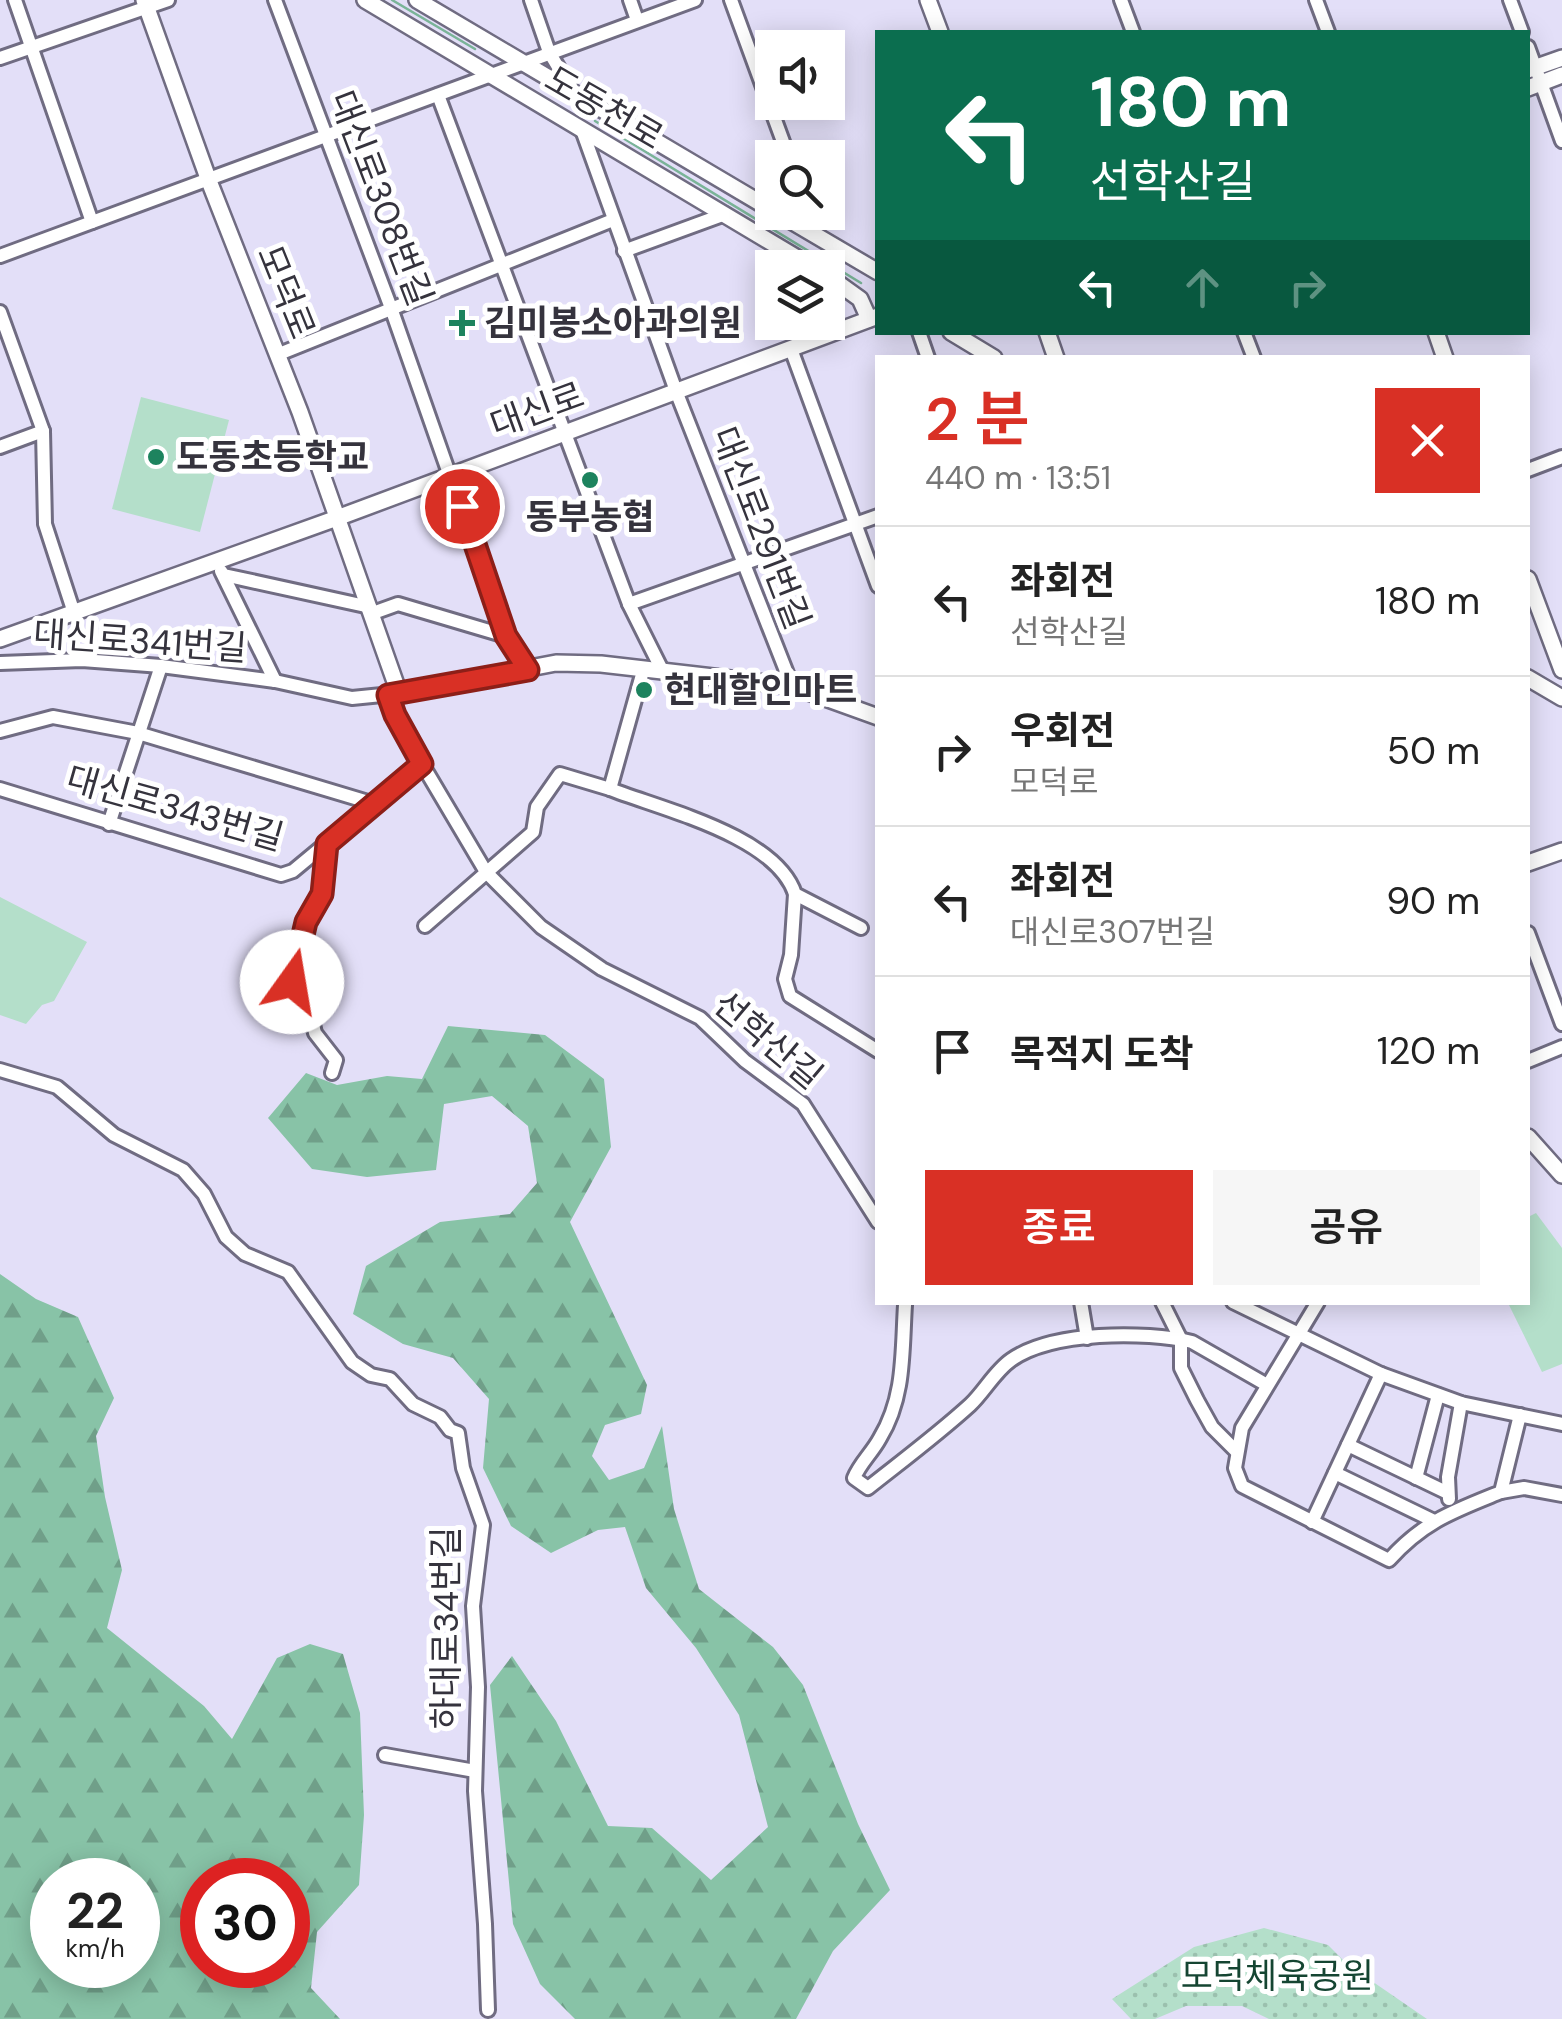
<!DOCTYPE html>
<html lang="ko">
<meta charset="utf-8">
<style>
body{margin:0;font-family:"DM Sans","Noto Sans KR",sans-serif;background:#f6f6f6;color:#222;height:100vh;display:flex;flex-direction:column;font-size:38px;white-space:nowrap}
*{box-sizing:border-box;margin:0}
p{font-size:32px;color:#767676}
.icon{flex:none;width:55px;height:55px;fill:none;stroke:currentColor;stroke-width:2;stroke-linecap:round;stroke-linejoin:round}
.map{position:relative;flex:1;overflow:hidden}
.side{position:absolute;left:875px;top:355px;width:655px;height:950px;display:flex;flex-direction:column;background:#fff;border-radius:0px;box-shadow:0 5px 25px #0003}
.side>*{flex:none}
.top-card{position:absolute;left:875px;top:30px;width:655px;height:305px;border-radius:0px;box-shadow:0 5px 25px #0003;background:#0b6e4f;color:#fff;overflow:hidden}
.fabs{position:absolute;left:755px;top:30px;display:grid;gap:20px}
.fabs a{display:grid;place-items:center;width:90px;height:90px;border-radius:0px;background:#fff;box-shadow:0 5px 25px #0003;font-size:50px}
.speed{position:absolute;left:30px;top:1858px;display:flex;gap:20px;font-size:50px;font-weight:700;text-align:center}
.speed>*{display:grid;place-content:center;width:130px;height:130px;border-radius:50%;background:#fff;box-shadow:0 5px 25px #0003;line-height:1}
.speed small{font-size:25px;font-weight:400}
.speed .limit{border:15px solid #d22;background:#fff;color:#111}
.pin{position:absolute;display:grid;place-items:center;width:85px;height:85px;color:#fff;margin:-42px;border:5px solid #fff;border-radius:50%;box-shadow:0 2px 10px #0007}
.me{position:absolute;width:110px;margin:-55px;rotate:13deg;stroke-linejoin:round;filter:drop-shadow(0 0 8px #0008)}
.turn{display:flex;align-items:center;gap:35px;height:210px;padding:0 50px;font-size:45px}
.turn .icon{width:130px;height:130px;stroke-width:2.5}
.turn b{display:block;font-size:70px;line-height:85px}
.lanes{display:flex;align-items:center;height:95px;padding:0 50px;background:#0003;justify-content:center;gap:50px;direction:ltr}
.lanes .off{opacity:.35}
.round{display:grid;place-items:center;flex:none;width:105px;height:105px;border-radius:0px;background:#f6f6f6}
.head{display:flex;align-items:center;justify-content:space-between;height:170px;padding:0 50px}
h1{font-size:60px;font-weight:600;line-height:75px;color:#d93025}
.action{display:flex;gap:20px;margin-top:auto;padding:20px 50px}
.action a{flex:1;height:115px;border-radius:0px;background:#d93025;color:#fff;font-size:40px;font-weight:600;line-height:115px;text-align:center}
.action a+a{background:#f6f6f6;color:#222}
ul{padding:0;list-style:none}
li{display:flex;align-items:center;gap:30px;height:150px;padding:0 50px;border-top:2px solid #e0e0e0}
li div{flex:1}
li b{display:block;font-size:38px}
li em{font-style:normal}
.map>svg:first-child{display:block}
.grass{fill:#b4dfca}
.forest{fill:url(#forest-firs);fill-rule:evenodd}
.park{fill:url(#park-dots)}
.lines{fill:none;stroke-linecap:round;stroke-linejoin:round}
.stream{stroke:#7ab498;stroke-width:2.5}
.minor-casing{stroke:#706c82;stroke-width:18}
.tertiary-casing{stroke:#706c82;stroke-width:20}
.minor{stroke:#fff;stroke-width:12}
.tertiary{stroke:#fff;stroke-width:15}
.route-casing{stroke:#8d1f18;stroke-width:25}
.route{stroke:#d93025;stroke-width:18}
.poi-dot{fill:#1d835e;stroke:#fff;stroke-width:4}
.labels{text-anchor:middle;stroke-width:10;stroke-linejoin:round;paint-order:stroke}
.street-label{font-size:35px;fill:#35333d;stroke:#fff}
.poi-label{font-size:35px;font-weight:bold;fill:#35333d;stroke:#fff;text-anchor:start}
.park-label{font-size:35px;fill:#154532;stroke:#fff}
</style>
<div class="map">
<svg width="1562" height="2019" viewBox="0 0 1562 2019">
<defs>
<pattern id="forest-firs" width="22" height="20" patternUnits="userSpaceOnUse" patternTransform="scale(2.5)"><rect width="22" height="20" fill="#88c3a7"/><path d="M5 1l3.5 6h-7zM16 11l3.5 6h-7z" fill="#709f89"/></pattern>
<pattern id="park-dots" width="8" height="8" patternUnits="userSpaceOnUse" patternTransform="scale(2.5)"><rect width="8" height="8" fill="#b4dfca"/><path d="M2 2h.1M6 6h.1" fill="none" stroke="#9bc0ae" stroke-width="1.8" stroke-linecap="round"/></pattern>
</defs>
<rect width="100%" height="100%" fill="#e3dff8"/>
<g class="grass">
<path d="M141,397L229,420L200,532L112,509Z"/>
<path d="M0,897L87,942L54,1001L42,1005L26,1024L0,1015Z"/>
<path d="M1536,1213L1562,1248V1364L1542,1372L1508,1303L1528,1302V1217Z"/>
</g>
<g class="forest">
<path d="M448,1026L545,1035L604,1079L611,1147L570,1222L647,1385L641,1414L605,1425L592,1456L609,1480L644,1468L662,1426L674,1509L699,1589L773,1647L803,1685L858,1824L890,1890L833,1951L796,2019H575L540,1984L513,1924L490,1685L512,1656L556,1721L608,1826L652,1828L711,1880L768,1827L739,1715L696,1648L646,1588L625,1527L598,1530L551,1553L511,1526L483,1468L489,1399L453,1358L403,1344L353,1314L366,1266L440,1222L510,1214L537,1183L528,1126L492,1096L444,1104L436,1170L367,1177L312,1169L268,1118L306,1073L337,1085L387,1076L422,1079Z"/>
<path d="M0,1274L36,1299L78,1317L114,1398L96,1436L105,1497L122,1570L107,1628L204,1706L232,1739L277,1658L310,1644L343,1654L360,1713L364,1815L359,1885L317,1932L311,1988L340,2019H0ZM52,1880H138V1965H52ZM202,1880H288V1965H202Z"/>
</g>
<path class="park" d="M1264,1928L1328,1945L1347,1964L1427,2019H1269L1242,2006H1186L1155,2019H1131L1112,1999L1194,1947Z"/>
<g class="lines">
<g class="stream">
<path d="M392,0L475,49"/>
<path d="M595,121L861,283"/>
</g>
<defs>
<g id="minor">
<path d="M15,0L92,222"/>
<path d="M275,0L391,308L506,636L528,669"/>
<path d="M531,0L549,52L570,87"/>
<path d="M630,0L637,20"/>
<path d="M731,0L789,158"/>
<path d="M1121,0L1133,32"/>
<path d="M1316,0L1328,32"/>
<path d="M1510,0L1522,32"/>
<path d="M1528,47L1562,141"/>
<path d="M0,58L168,0"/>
<path d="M438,95L629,604L663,672"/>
<path d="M582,130L676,391L792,686"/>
<path d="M808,212L816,236"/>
<path d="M624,251L725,214"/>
<path d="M0,256L695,0"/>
<path d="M0,312L43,431L45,524L74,613"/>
<path d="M919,332L928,358"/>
<path d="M1244,332L1254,358"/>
<path d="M791,349L878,586"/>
<path d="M279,354L613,220"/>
<path d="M0,447L43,431"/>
<path d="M1528,470L1562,457"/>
<path d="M221,571L275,681"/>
<path d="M224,575L370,607"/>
<path d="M629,604L878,516"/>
<path d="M373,613L398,604L506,636"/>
<path d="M0,663L82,660L161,666L275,681L352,698L392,694"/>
<path d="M388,695L422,764L486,872L541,927L602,969L700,1018L745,1061L803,1104L878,1222"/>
<path d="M0,731L53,717L138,733L375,804"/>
<path d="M0,789L281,875L293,871L422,764"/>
<path d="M610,789C664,810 776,836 795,894L861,928"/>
<path d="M109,824L161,666"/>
<path d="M327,844L322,894L306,923L292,983L312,1020L315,1033L336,1060L332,1073"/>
<path d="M795,894L791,955L785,979L790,996L878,1051"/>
<path d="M425,926L533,832L537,807L560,774L610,789L643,671"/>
<path d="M1528,933L1562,1024"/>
<path d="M1528,1061L1562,1047"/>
<path d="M0,1070L57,1087L114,1135L183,1170L204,1194L226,1237L245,1254L288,1272L352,1362L371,1375L390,1379L413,1404L440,1417L450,1430L458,1433L463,1468L483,1525L473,1606L478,1687L475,1791L485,1924L488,2010"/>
<path d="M1081,1302L1087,1338"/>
<path d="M1162,1302L1181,1340V1368L1197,1400L1212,1427L1236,1451"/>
<path d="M1233,1302L1381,1374L1461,1403L1562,1424"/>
<path d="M1318,1302L1242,1428L1235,1468L1242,1486L1389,1560C1424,1521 1454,1511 1501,1492L1520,1415"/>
<path d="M905,1305C902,1352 905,1397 880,1438C872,1453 860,1463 854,1478L868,1488C902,1461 937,1435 970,1405C984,1392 995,1371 1011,1360C1052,1331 1145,1331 1192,1342L1267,1385"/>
<path d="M1348,1445L1448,1493"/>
<path d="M1335,1473L1434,1521"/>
<path d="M1416,1478L1438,1395"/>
<path d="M1501,1492L1524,1488L1562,1495"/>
<path d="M1449,1499L1448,1477L1461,1403"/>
<path d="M1312,1522L1381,1374"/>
<path d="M385,1755L475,1771"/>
</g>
<g id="tertiary">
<path d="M144,0L209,181L300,412L399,693L556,663L601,664L792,686L878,717"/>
<path d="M365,0L814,268"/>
<path d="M417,0L772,210"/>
<path d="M928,0L940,32"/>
<path d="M1528,70L1562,58"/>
<path d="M1528,88L1562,75"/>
<path d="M776,212L878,272"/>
<path d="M828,276L860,299L869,319"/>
<path d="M951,332L994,358"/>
<path d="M1047,332L1056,358"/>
<path d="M1436,332L1445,358"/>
<path d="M1528,579L1562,670"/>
<path d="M0,639L337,518L878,316"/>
<path d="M1528,678L1562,698"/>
<path d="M1528,863L1562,851"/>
<path d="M1528,1137L1562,1175"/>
</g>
</defs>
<use href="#minor" class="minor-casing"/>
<use href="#tertiary" class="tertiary-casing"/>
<use href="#minor" class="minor"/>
<use href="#tertiary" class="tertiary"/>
</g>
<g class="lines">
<defs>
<path id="route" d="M292,982L306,922L322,894L327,844L422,764L395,715L388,695L528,670L506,636L462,506"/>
</defs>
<use href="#route" class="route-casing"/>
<use href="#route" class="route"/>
</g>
<g class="poi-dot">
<path d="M457 308h10v10h10v10h-10v10h-10v-10h-10v-10h10z"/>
<circle cx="156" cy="457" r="10"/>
<circle cx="590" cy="480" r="10"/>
<circle cx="644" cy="690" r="10"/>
</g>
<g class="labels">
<g class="street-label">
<text transform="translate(604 108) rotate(30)" y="12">도동천로</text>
<text transform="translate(381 198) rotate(69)" y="12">대신로308번길</text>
<text transform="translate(286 292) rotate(68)" y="12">모덕로</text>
<text transform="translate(537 410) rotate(-20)" y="12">대신로</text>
<text transform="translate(761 528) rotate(69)" y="12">대신로291번길</text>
<text transform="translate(140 641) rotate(4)" y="12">대신로341번길</text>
<text transform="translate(175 808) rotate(16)" y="12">대신로343번길</text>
<text transform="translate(768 1040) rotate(40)" y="12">선학산길</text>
<text transform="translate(446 1628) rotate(-90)" y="12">하대로34번길</text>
</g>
<g class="poi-label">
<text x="484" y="335">김미봉소아과의원</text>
<text x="176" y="469">도동초등학교</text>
<text x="590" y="529" text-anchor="middle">동부농협</text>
<text x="664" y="702">현대할인마트</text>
</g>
<g class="park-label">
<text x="1277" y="1988">모덕체육공원</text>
</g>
</g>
</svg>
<div class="fabs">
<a><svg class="icon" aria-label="sound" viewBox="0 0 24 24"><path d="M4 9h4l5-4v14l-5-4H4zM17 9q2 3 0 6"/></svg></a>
<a><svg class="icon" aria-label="search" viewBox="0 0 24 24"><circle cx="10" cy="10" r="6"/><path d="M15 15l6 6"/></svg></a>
<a><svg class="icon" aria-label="layers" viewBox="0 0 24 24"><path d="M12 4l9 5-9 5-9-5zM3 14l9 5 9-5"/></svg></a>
</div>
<div class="speed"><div>22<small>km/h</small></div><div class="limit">30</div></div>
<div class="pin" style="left:462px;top:506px;background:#d93025"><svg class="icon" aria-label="arrive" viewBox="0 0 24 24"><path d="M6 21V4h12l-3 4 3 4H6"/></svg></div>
<svg class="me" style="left:292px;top:982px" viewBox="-20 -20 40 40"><circle r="19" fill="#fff"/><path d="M0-13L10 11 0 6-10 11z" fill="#d93025"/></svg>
<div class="top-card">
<div class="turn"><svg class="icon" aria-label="left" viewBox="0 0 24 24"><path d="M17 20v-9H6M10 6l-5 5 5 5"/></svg><div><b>180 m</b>선학산길</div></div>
<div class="lanes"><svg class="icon" aria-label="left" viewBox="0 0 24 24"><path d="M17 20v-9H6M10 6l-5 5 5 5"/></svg><svg class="icon off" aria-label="ahead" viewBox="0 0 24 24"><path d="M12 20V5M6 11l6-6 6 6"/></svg><svg class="icon off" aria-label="right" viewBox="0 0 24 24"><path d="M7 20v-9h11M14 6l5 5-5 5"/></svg></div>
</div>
<section class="side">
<div class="head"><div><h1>2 분</h1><p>440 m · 13:51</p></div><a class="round" style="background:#d93025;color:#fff"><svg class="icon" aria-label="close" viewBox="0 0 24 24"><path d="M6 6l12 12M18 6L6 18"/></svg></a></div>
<ul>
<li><svg class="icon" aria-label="left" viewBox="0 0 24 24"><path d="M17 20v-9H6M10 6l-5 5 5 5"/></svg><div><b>좌회전</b><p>선학산길</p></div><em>180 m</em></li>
<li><svg class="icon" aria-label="right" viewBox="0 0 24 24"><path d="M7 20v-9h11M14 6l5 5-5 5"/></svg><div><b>우회전</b><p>모덕로</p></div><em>50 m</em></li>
<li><svg class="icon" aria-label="left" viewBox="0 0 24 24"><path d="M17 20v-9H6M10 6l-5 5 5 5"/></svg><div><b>좌회전</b><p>대신로307번길</p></div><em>90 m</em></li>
<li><svg class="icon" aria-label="arrive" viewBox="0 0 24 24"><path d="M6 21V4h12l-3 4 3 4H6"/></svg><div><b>목적지 도착</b></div><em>120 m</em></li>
</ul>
<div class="action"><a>종료</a><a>공유</a></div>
</section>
</div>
